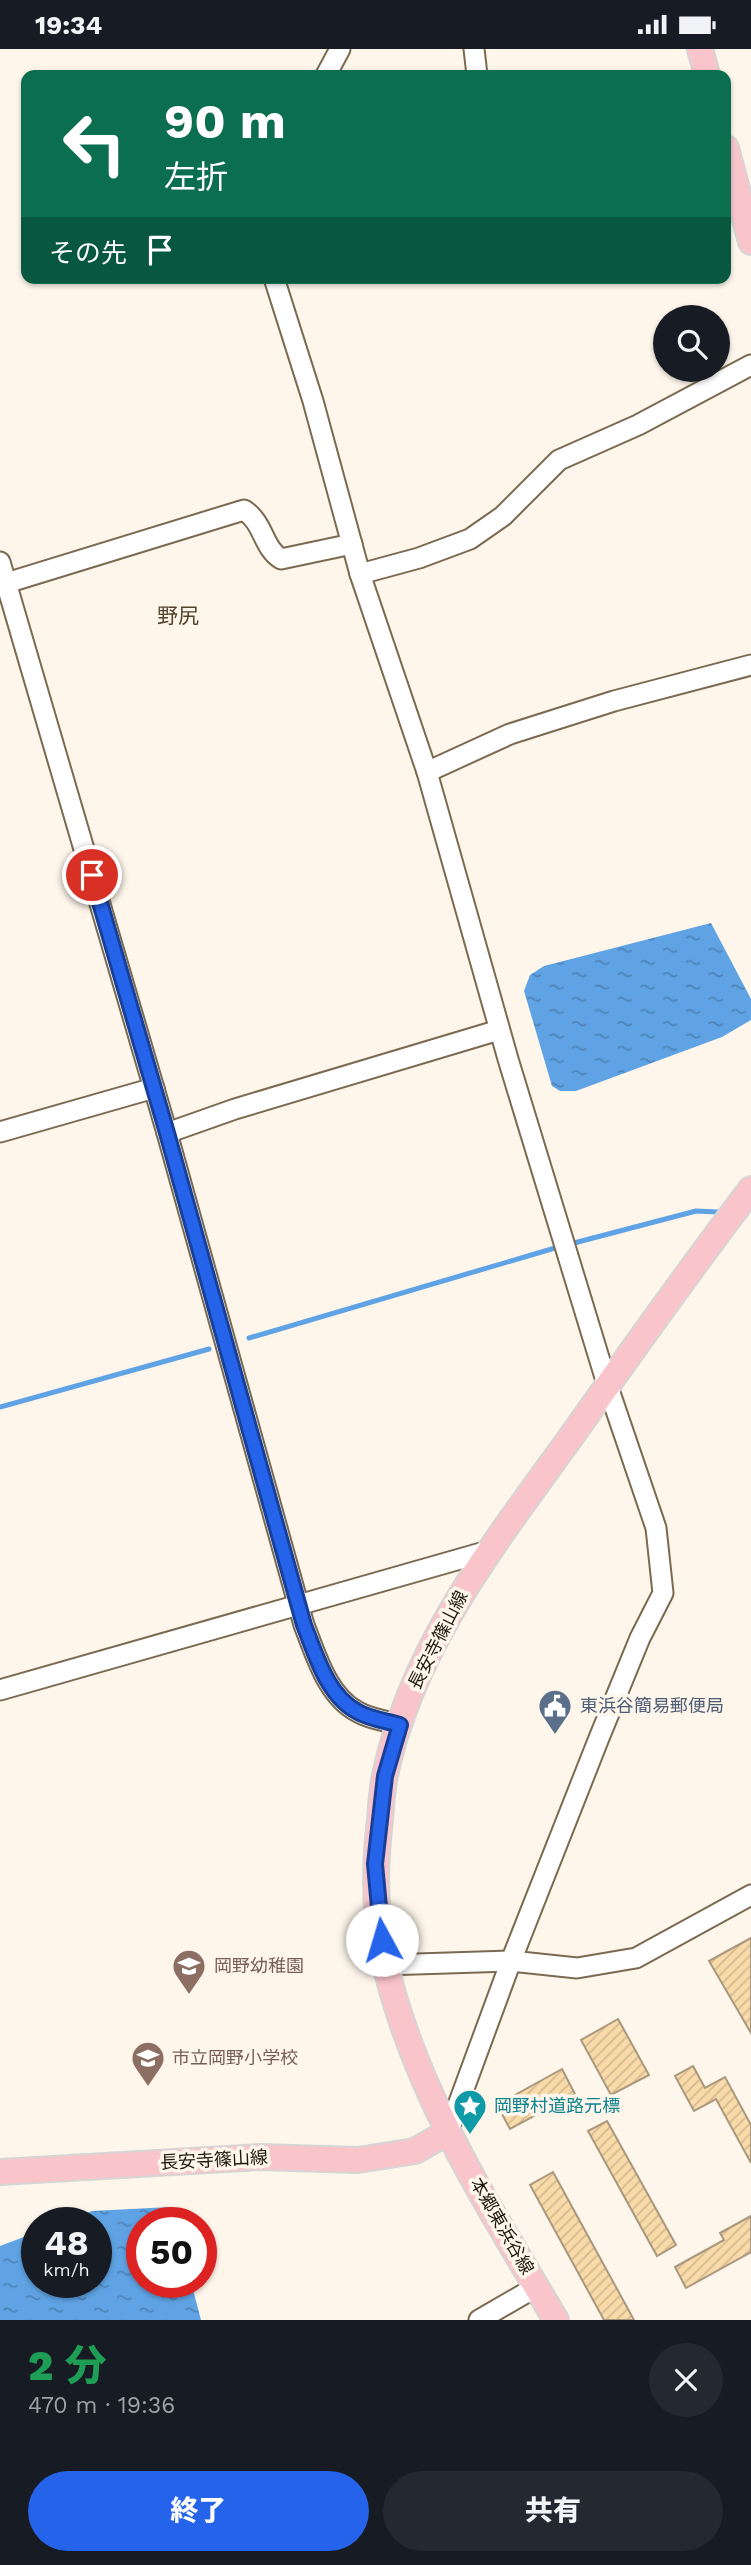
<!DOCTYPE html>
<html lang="ja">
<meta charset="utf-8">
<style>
body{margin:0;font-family:"Work Sans","Noto Sans JP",sans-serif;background:#242831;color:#f1f3f6;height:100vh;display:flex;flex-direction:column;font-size:26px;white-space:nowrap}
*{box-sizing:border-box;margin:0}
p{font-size:23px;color:#9ea1a6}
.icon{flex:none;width:38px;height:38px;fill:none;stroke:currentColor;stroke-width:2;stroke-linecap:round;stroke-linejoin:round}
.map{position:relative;height:2271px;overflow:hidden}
.sheet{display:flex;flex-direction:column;background:#171b24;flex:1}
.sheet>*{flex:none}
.hud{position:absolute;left:21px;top:21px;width:710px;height:214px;border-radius:14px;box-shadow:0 2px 5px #0004;background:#0b6e4f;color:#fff;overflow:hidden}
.fabs{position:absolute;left:653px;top:256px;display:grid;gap:14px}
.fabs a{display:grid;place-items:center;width:77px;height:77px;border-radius:50%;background:#171b24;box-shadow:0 2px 5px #0004;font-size:35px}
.speed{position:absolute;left:21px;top:2158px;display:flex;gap:14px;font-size:35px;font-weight:700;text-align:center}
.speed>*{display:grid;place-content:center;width:91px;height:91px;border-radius:50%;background:#171b24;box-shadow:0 2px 5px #0004;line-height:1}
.speed small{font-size:18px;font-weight:400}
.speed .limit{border:10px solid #d22;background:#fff;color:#111}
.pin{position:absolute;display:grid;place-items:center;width:60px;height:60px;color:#fff;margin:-30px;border:4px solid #fff;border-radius:50%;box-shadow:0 2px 7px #0007}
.me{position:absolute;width:77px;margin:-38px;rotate:354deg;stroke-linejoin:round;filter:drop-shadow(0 0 5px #0008)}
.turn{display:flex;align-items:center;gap:24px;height:147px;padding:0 28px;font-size:32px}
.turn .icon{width:91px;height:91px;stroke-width:2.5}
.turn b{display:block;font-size:49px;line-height:60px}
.then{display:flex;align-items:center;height:66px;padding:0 28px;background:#0003;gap:14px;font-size:26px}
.round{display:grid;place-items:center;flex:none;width:74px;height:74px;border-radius:37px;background:#242831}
.headline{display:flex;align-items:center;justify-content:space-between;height:119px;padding:0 28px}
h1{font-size:42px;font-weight:800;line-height:52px;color:#1e9e55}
.button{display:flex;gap:14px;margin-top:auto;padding:14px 28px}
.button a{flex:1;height:80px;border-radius:42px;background:#2563eb;color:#fff;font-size:28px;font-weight:800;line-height:80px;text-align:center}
.button a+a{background:#242831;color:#f1f3f6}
.status{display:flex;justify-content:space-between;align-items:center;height:49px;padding:0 35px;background:#171b24;direction:ltr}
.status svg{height:19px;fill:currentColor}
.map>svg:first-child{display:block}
.water{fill:url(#water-ripples)}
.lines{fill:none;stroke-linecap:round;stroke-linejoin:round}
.stream{stroke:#5fa3e4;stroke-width:5}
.building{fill:url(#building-hatch);stroke:#a9987d;stroke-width:2}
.minor-casing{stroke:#7b6a51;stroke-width:23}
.major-casing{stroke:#d6d5d3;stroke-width:28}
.minor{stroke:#fff;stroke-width:19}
.major{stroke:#fac4cb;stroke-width:24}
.route-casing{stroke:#184099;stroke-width:18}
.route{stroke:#2563eb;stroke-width:12}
.labels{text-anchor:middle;stroke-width:7;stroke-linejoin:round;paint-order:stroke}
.street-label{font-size:18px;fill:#1e180d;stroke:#fef6eb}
.service-label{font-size:18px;fill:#4e5e75;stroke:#fef6eb;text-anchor:start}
.education-label{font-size:18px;fill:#785e54;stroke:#fef6eb;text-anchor:start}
.culture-label{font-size:18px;fill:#0d838f;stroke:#fef6eb;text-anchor:start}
.quarter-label{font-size:21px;fill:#54442c;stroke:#fef6eb}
</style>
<div class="status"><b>19:34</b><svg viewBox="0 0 49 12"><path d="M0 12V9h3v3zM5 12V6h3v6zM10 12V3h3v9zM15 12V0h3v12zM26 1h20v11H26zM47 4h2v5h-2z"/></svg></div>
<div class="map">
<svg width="751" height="2271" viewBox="0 0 751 2271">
<defs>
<pattern id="water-ripples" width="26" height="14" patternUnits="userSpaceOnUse" patternTransform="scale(1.75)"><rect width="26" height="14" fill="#5fa3e4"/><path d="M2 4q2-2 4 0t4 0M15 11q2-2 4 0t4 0" fill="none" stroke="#4e84b7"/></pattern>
<pattern id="building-hatch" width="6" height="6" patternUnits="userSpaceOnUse" patternTransform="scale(1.75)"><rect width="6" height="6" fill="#f9daa9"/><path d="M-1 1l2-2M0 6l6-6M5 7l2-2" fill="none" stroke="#d5ba90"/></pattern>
</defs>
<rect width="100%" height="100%" fill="#fef6eb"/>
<g class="water">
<path d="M711,874L751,950V971L722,988L576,1042H560L552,1037L524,942L530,926L544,917Z"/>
<path d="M170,2158L175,2173L142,2174V2233H191L201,2271H0V2197L37,2183V2233H96V2174L61,2173L92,2162Z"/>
</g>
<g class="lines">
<g class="stream">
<path d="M574,1194L696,1162L718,1163"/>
<path d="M249,1289L555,1199"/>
<path d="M0,1358L209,1300"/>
</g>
</g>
<g class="building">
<path d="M751,1889V1984L709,1912Z"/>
<path d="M618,1970L649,2026L611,2046L581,1991Z"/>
<path d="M693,2017L705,2039L725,2028L751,2076V2114L716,2050L694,2062L675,2027Z"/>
<path d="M562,2020L575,2045L510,2080L497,2056Z"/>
<path d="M607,2072L676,2196L657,2207L588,2082Z"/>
<path d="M553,2123L634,2271H604L530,2136Z"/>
<path d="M751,2167V2203L686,2239L675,2218L724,2191L720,2184Z"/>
</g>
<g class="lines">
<defs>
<g id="minor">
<path d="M474,0L477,26"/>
<path d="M326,26L340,0"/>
<path d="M274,229L313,352L360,525L427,723L508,1010L607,1335L656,1479L663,1544L640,1589L599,1689L511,1912L448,2083"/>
<path d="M0,513L167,1084L304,1576C316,1606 327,1647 358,1663C370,1670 387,1672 400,1676"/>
<path d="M360,525L419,509L470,490L503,467L559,411L638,376L751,316"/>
<path d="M0,536L244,461C264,474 263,499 281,510L352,495"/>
<path d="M427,723L510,685L614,652L751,616"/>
<path d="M0,1083L154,1039"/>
<path d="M167,1084L235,1060L499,981"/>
<path d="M0,1641L488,1502"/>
<path d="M385,1916L511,1912L577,1919L636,1909L751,1846"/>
<path d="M479,2271L536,2238"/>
</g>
<g id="major">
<path d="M700,0L707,26"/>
<path d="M726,99L751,193"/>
<path d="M0,2123L260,2108L358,2111L415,2102L448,2083"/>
<path d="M556,2271C490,2160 416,2045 386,1918C374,1870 374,1820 380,1771C381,1756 382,1741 385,1726C415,1586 508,1478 588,1364C641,1289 695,1214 751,1140"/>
</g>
</defs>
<use href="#minor" class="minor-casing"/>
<use href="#major" class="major-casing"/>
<use href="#minor" class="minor"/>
<use href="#major" class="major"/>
</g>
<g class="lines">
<defs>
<path id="route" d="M92,826L167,1084L304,1576C316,1606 327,1647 358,1663C370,1670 387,1672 400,1676L385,1727L375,1815L382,1891"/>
</defs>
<use href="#route" class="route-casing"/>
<use href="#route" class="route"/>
</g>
<defs>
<symbol id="civic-pin" viewBox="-11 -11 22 30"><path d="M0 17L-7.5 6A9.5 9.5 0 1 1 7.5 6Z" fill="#5c6f8a" stroke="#fef6eb"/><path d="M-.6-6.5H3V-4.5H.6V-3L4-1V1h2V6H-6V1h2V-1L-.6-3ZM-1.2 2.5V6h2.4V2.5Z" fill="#fff"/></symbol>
<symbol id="school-pin" viewBox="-11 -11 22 30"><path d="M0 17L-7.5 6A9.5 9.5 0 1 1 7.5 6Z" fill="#8d6e63" stroke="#fef6eb"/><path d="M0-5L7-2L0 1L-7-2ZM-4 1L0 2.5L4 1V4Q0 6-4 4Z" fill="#fff"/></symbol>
<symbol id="sight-pin" viewBox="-11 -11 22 30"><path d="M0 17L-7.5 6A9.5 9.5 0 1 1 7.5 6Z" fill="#0f9aa8" stroke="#fef6eb"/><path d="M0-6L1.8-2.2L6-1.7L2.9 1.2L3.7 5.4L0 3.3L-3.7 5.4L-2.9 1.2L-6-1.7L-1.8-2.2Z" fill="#fff"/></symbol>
</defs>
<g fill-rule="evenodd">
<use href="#civic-pin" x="536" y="1638" width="38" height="52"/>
<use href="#school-pin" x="170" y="1898" width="38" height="52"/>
<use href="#school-pin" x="129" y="1990" width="38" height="52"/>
<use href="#sight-pin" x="451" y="2038" width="38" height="52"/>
</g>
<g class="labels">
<g class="street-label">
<text transform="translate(438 1591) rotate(-63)" y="6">長安寺篠山線</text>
<text transform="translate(214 2111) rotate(-3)" y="6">長安寺篠山線</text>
<text transform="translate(502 2177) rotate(60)" y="6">本郷東浜谷線</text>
</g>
<g class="service-label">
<text x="580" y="1663">東浜谷簡易郵便局</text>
</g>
<g class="education-label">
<text x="214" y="1923">岡野幼稚園</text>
<text x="172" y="2015">市立岡野小学校</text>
</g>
<g class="culture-label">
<text x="494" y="2063">岡野村道路元標</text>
</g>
<g class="quarter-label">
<text x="178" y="574">野尻</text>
</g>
</g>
</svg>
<div class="fabs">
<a><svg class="icon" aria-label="search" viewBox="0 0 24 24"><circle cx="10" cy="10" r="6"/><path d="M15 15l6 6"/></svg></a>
</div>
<div class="speed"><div>48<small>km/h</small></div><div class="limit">50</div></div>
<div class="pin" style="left:92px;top:826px;background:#d93025"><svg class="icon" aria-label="arrive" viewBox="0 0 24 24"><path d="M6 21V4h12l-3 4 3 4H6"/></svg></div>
<svg class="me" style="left:382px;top:1891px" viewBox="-20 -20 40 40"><circle r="19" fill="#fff"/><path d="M0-13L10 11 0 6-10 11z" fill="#2563eb"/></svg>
<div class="hud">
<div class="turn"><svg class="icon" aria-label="left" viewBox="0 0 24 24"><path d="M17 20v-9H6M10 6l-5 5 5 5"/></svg><div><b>90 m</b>左折</div></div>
<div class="then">その先<svg class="icon" aria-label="arrive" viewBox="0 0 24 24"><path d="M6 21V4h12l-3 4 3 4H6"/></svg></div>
</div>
</div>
<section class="sheet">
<div class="headline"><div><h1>2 分</h1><p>470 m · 19:36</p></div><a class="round"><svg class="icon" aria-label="close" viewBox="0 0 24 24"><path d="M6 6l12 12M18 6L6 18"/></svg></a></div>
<div class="button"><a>終了</a><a>共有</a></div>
</section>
